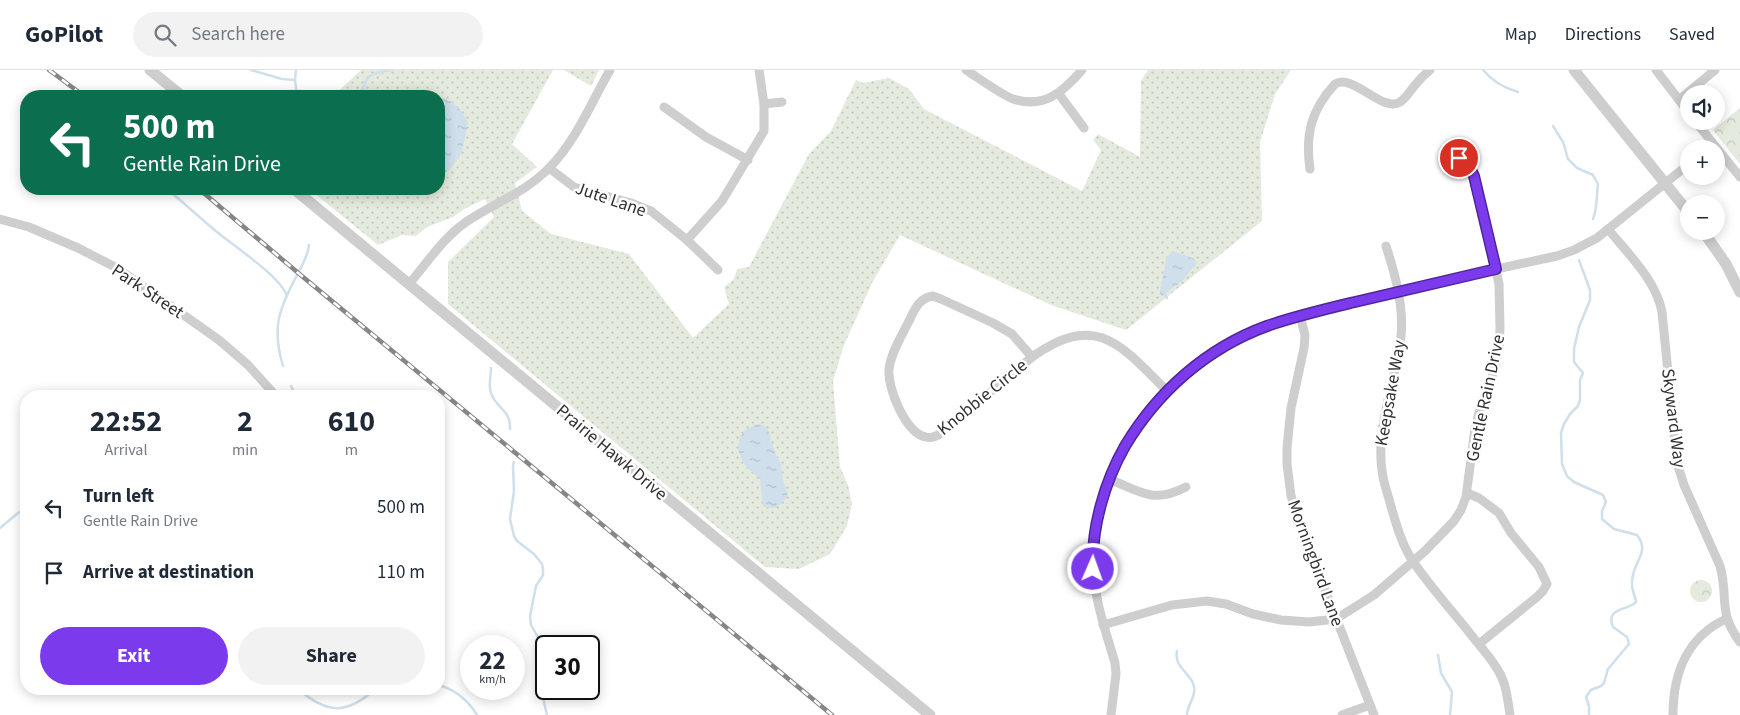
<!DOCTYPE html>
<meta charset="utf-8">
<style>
body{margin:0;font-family:"Source Sans 3",sans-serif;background:#f2f2f3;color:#1f2937;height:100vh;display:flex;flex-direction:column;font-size:19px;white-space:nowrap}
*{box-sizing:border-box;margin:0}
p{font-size:16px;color:#747a83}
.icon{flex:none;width:28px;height:28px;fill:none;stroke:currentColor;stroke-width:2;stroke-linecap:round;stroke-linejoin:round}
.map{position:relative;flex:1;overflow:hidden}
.panel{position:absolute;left:20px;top:320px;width:425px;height:305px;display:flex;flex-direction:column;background:#fff;border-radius:20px;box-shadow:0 2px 12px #0003}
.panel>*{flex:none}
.hud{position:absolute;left:20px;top:20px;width:425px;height:105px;border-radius:20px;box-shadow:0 2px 12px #0003;background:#0b6e4f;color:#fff;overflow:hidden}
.fabs{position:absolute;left:1680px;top:15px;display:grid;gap:10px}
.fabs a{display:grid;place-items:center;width:45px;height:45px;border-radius:50%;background:#fff;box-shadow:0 2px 12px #0003;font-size:25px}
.speed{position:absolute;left:460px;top:565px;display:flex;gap:10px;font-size:25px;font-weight:700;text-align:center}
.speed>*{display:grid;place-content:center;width:65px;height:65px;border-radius:50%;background:#fff;box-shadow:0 2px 12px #0003;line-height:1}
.speed small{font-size:12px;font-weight:400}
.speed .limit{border:2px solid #111;border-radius:8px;background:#fff;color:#111}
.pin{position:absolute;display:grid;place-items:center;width:42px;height:42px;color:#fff;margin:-21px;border:2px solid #fff;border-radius:50%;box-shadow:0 1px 5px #0007}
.me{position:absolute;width:55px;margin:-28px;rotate:2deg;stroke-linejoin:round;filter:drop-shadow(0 0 4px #0008)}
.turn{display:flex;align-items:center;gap:18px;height:105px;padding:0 20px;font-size:22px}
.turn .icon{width:65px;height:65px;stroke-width:2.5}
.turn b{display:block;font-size:35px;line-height:42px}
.eta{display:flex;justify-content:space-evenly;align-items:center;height:85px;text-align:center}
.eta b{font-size:30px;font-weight:700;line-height:35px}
.button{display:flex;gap:10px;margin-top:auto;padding:10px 20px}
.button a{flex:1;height:58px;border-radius:30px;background:#7c3aed;color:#fff;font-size:20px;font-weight:700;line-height:58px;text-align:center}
.button a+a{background:#f2f2f3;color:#1f2937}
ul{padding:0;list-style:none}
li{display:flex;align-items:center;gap:15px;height:65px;padding:0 20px}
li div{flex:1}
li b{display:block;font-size:19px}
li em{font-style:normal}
header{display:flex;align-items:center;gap:30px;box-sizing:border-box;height:70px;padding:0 25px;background:#fff;border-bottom:1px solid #e0e1e3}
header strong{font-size:24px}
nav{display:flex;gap:28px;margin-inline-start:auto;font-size:18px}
.search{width:350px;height:45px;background:#f2f2f3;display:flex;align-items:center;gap:12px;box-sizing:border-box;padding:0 18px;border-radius:28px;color:#747a83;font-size:19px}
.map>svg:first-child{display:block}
.grass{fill:url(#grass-dots)}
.park{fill:url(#park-crowns)}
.water{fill:url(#water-ripples)}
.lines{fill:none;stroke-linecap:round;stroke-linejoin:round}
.stream{stroke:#cfdfeb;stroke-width:2.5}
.minor{stroke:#cecece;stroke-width:9}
.tertiary{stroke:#cecece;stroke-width:11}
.rail-casing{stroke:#868686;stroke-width:4.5}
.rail{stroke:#fff;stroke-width:2.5;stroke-dasharray:8;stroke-linecap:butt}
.route-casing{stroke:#51269a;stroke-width:12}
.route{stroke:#7c3aed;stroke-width:9}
.labels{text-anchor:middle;stroke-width:5;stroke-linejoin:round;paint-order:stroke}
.street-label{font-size:18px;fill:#313131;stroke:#fff}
</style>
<header>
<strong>GoPilot</strong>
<div class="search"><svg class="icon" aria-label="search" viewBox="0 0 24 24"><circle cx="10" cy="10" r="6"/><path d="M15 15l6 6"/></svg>Search here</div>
<nav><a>Map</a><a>Directions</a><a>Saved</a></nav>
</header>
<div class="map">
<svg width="1740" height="645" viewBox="0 0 1740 645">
<defs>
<pattern id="grass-dots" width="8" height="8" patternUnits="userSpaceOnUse" patternTransform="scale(1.25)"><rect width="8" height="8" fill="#e4eade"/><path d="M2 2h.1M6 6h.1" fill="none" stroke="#c4c9bf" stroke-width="1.8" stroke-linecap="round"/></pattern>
<pattern id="park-crowns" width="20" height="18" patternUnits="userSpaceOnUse" patternTransform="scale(1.25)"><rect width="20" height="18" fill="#e4eade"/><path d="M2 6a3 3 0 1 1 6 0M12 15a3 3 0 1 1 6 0" fill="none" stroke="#c4c9bf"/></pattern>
<pattern id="water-ripples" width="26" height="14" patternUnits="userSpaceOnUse" patternTransform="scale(1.25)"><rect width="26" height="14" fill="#cfdfeb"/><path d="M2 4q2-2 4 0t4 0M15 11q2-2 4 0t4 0" fill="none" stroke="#b2c0ca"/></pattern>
</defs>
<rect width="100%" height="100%" fill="#fff"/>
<g class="grass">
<path d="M361,0H553L512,74L537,97L515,113L522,141L551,164L629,184L693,268L729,234L724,217L734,209L737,199L749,197L809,84L831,61L856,10L863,13L889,8L909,19L924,39L1082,121L1101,80L1093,70L1098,64L1140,87L1141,11L1148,0H1291L1275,24L1260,72L1262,151L1126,260L1051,235L900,165L873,211L844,275L833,311L840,397L848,415L852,434L847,456L830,484L799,499L765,497L448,234V192L494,147L485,129L466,138L453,147L427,157L416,166L402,165L378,175L309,119H439V26H333Z"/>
<path d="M564,0H599L591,16Z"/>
</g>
<g class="park">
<path d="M1740,38V94L1713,60Z"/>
<circle cx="1701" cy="521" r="11"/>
</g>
<g class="water">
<path d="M439,28C454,29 461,40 468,52C463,79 462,92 439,108Z"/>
<path d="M1173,181L1193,188L1197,193L1182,211L1162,226L1160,224V220L1167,187Z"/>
<path d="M758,354L765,356L769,362L775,383L781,394L782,407L788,423C784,434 774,442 763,436L760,409C755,404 750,401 745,395C733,379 737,359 758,354Z"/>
</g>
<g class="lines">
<g class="stream">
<path d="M251,0L282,9L295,10"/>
<path d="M296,0L295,10L297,26"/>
<path d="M1483,0C1492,11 1504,18 1518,22"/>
<path d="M360,26C369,2 367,5 391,0"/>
<path d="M1553,56L1563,72L1568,89L1577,98L1593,105L1598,114C1596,127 1598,136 1593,149"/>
<path d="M167,119C184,133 200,148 217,162C235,177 280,206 287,226"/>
<path d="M1579,190L1590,220V230L1579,257L1574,279V292L1583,303L1580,310V330L1578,336L1570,344L1564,354L1561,363L1562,394L1567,406L1574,412L1603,425L1606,432L1602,441V449L1614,459L1637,465C1651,483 1632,492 1632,512C1631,519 1635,525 1636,532C1628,541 1605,537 1613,557L1627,567L1629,574L1608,599L1604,613L1601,616L1591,620L1586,627L1589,636V645"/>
<path d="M1165,225L1167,228"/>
<path d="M283,296C272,259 278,241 296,207C301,197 308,187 309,175"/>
<path d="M491,298C491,306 488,316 491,323C496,339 511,339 510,359"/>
<path d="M291,316L296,326"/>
<path d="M514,392L513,396L514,421L510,449L514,466L517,471L534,484L542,494L543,499V505L536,516L530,546L531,555L539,569L543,594L541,619L547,645"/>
<path d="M0,458L18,443L26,440"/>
<path d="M1177,581C1174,596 1188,602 1193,613C1198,626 1187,634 1187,645"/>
<path d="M1438,585L1441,603L1452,622L1450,645"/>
<path d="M439,615C455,620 468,630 477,645"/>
<path d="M298,619C327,644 347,645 375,619"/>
</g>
<g class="minor">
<path d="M966,0C977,7 1002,25 1013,29C1044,39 1063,22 1082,0"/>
<path d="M1656,0L1689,43"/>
<path d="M1059,24L1084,58"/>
<path d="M1679,30L1715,0"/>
<path d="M764,34L782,32"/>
<path d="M664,37L706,67L748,90"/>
<path d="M1695,51L1740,107"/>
<path d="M549,98L574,117L631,133L651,141L687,170L718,200"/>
<path d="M1310,99C1305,65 1311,40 1335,14C1353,3 1382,43 1400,32C1407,28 1411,19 1416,14C1420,9 1425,4 1430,0"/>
<path d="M0,149L29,157L78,178L117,198L219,270L248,295L276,326"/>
<path d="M1608,159C1628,184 1656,210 1662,242L1677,393L1684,415L1720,496C1729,528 1717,541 1740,572"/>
<path d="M687,170L722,131L764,61V34L759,0"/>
<path d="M1386,176C1395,204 1404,236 1401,266C1395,317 1370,368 1386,419C1393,442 1399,470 1412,490C1431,518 1455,544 1476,571C1485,582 1496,594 1502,608C1507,619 1508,632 1510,645"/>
<path d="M409,214C427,193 443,168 466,152C494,133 526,122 549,98C576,71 591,33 610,0"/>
<path d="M933,226L941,229L993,253L1012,264L1032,287L944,361C938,365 933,369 926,367C906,364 887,318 889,299C891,283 901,267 908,253C914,241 918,228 933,226Z"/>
<path d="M1300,246L1305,265L1304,278L1291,338L1287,378V394L1291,426L1302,461L1374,645"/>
<path d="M1032,287C1096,241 1121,275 1167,321"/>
<path d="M1109,409C1141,422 1153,434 1186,417"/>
<path d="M1467,423L1479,428L1499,443L1511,463L1539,497L1547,514L1543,521L1537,527L1479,574"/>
<path d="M1103,555L1172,535L1207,531L1226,534L1253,544L1281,550L1309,552L1336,549L1374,525L1425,481L1454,451L1461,440L1466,427L1475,358L1480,339L1494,301L1499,277L1500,258L1499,214L1474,106L1471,100L1459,88"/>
<path d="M1111,645L1116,604L1115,593C1105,559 1093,526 1093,490C1093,472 1097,455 1101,438C1120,366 1169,302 1236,269C1275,251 1317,242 1358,231C1424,215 1491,200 1557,186L1574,180L1597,168L1689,94"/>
<path d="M1342,645L1370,635"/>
<path d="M1673,645C1673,604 1687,567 1726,549"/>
</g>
<g class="tertiary">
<path d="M150,0L182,26"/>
<path d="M1574,0L1689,143"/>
<path d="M294,119L930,645"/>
<path d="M1703,161L1726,194L1740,222"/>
</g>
<defs>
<g id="rail">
<path d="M49,0L84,26"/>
<path d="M199,119L303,207L832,645"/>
</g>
</defs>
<use href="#rail" class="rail-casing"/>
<use href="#rail" class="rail"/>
</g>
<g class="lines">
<defs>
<path id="route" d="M1093,499C1091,458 1105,411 1125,376C1158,321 1207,278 1267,256C1296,246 1326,239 1355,232C1402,221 1449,210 1496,199L1474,106L1471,100L1459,88"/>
</defs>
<use href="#route" class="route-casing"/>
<use href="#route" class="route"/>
</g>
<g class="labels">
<g class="street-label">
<text transform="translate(611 129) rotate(19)" y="6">Jute Lane</text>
<text transform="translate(148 221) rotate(34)" y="6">Park Street</text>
<text transform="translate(1390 323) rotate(-80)" y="6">Keepsake Way</text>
<text transform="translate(982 327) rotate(-39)" y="6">Knobbie Circle</text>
<text transform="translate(1485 328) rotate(-78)" y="6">Gentle Rain Drive</text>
<text transform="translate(1674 348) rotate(83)" y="6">Skyward Way</text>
<text transform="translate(612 382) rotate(40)" y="6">Prairie Hawk Drive</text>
<text transform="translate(1316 493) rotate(70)" y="6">Morningbird Lane</text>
</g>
</g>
</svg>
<div class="fabs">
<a><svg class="icon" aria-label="sound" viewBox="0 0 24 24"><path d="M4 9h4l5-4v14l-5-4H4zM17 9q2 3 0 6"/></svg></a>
<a>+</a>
<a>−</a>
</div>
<div class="speed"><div>22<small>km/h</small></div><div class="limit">30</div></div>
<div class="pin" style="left:1459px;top:88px;background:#d93025"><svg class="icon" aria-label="arrive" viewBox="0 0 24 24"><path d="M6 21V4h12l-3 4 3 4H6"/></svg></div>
<svg class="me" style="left:1093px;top:499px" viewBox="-20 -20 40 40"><circle r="17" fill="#7c3aed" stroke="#fff" stroke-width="3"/><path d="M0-11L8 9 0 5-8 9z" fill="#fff"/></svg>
<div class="hud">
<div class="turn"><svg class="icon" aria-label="left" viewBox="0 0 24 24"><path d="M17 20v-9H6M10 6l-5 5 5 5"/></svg><div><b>500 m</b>Gentle Rain Drive</div></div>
</div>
<section class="panel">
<div class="eta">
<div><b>22:52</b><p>Arrival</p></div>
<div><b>2</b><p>min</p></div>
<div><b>610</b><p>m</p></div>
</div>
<ul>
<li><svg class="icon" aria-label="left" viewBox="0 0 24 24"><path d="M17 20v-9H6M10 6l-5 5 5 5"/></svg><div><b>Turn left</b><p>Gentle Rain Drive</p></div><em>500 m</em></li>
<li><svg class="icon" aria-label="arrive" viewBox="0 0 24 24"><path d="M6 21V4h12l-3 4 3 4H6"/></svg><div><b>Arrive at destination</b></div><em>110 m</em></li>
</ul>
<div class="button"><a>Exit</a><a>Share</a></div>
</section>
</div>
